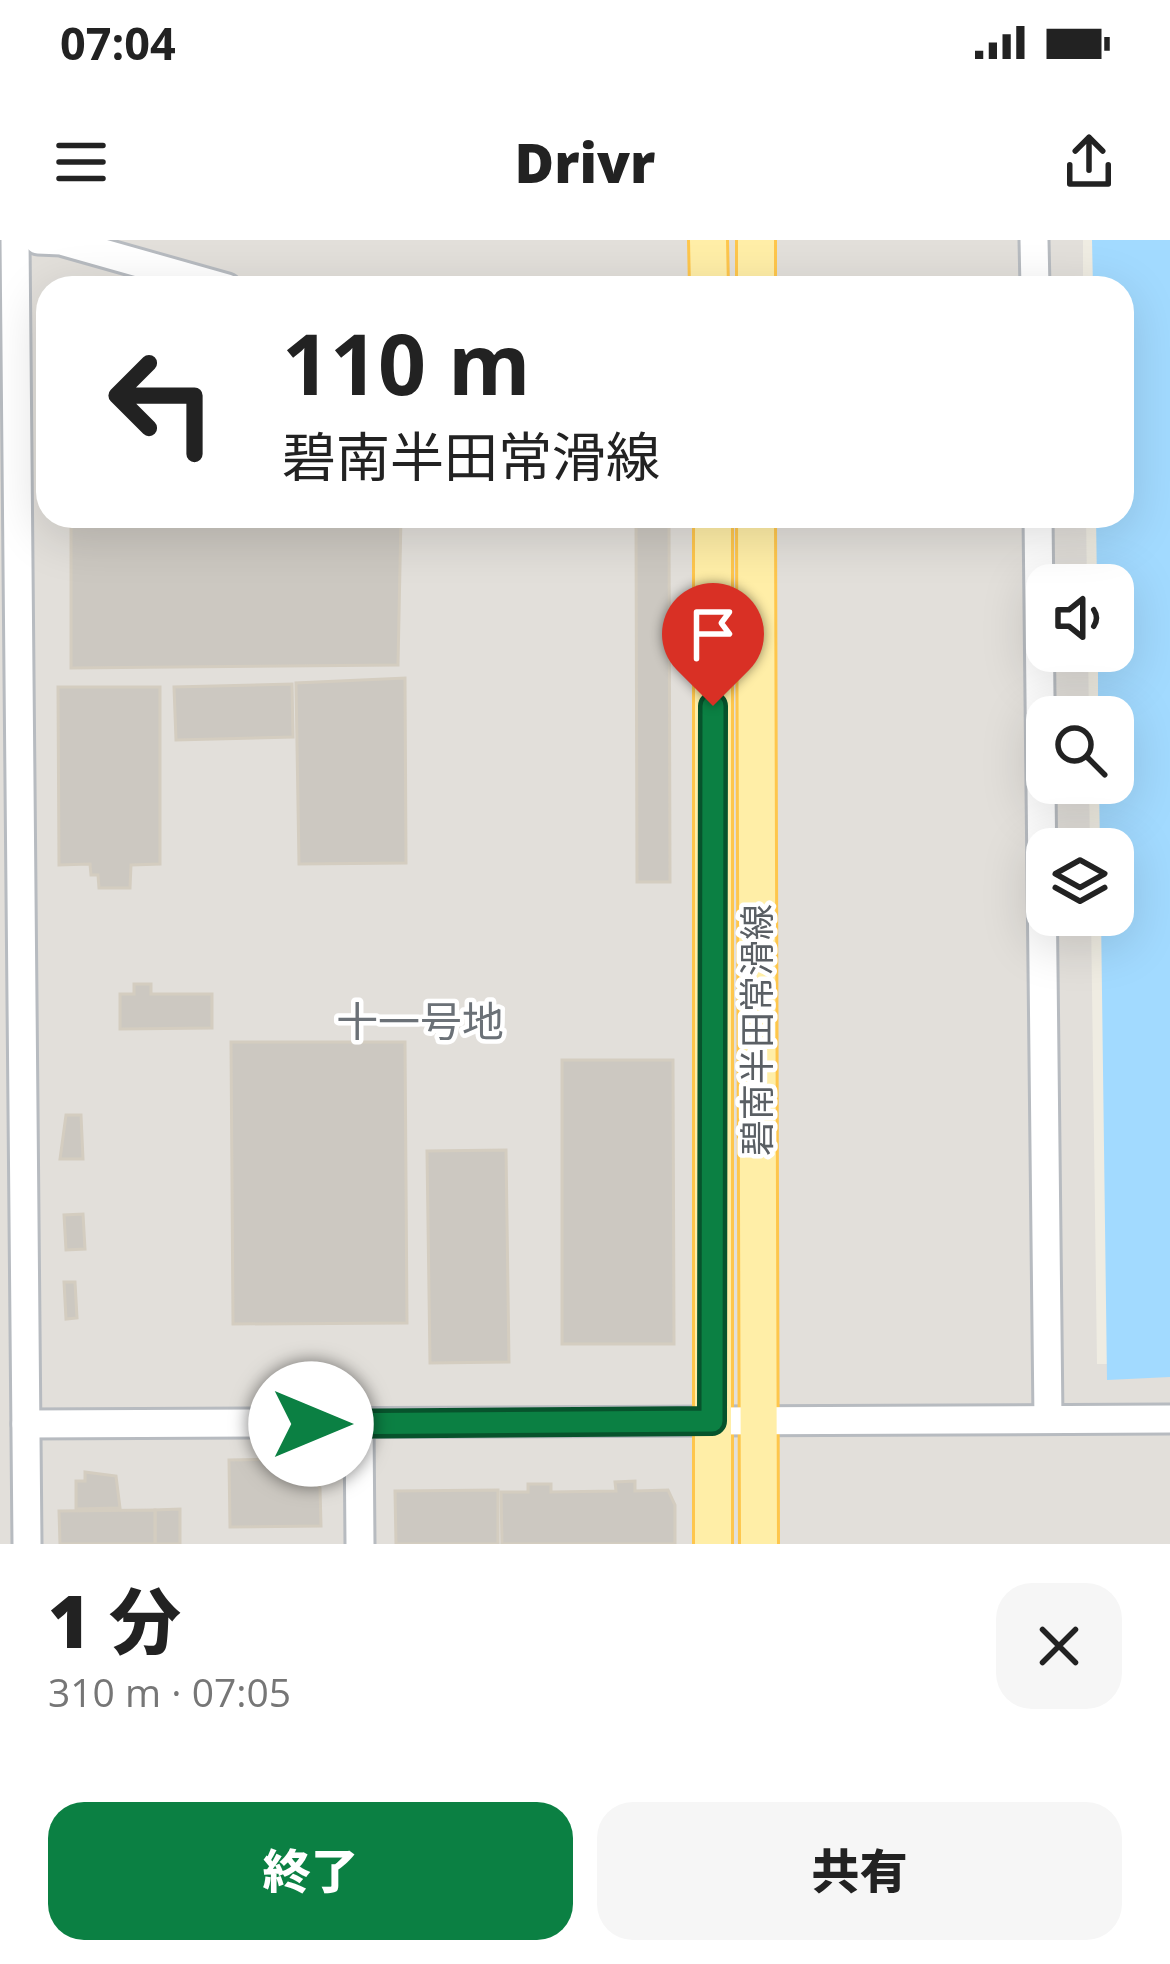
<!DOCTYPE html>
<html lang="ja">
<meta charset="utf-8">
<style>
body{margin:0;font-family:"Open Sans","Noto Sans JP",sans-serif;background:#f6f6f6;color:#222;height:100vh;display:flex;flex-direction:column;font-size:45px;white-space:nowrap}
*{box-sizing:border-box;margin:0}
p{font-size:39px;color:#767676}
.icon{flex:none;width:66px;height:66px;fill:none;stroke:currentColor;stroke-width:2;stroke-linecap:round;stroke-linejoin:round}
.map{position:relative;height:1304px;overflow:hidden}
.drawer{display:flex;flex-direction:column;background:#fff;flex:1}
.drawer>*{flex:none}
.top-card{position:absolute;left:36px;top:36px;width:1098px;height:252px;border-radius:36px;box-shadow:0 12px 48px #0002;background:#fff;color:#222;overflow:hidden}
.buttons{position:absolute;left:1026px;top:324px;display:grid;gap:24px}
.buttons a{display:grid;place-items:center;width:108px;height:108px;border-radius:24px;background:#fff;box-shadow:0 12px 48px #0002;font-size:60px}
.pin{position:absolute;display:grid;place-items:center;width:102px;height:102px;color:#fff;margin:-123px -51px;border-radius:50% 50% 50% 0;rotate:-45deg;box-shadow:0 0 12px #0007}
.pin .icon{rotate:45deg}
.me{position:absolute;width:132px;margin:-66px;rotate:90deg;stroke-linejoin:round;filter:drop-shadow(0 0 9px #0008)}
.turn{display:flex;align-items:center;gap:42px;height:252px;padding:0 48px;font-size:54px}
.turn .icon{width:156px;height:156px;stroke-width:2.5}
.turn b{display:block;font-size:84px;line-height:102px}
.round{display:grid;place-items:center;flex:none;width:126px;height:126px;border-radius:36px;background:#f6f6f6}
.summary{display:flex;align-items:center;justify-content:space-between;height:204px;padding:0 48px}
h1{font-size:72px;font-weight:800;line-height:90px}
.button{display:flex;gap:24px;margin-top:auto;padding:24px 48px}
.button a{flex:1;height:138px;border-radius:36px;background:#0b8043;color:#fff;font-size:48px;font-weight:800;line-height:138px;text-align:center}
.button a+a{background:#f6f6f6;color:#222}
.status{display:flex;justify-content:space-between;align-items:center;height:84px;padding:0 60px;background:#fff;direction:ltr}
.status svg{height:33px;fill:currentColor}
header{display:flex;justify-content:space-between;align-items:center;height:156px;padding:0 48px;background:#fff;font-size:54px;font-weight:800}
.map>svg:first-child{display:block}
.industrial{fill:#e2dfda}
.water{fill:#a2daff}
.building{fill:#ccc8c1;stroke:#d4cdc0;stroke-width:3}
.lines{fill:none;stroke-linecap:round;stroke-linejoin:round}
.minor-casing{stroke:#b7bbc0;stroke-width:33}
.major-casing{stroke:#fec64c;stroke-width:42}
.minor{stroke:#fff;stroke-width:27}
.major{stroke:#ffeea7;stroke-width:36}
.route-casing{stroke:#07532c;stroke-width:30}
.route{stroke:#0b8043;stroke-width:21}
.labels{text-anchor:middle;stroke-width:9;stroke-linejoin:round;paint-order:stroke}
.street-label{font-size:36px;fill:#5a5f64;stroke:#fff}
.quarter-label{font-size:42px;fill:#6b7177;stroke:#fff}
</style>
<div class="status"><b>07:04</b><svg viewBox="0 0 49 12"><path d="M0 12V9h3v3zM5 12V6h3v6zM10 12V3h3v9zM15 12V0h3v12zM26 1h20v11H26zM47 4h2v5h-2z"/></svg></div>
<header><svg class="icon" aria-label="menu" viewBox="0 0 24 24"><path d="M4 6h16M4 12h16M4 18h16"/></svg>Drivr<svg class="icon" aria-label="share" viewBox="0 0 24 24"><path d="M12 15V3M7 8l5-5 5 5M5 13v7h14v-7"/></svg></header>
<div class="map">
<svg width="1170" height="1304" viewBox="0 0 1170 1304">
<rect width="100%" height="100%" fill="#efece2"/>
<path class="industrial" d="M0,0H1083V48H48V276H1086L1087,345H1047V411H1088L1089,477H1047V543H1089L1090,609H1047V675H1091L1097,1124H1170V1304H0Z"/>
<path class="water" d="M1092,0H1170V1137L1107,1140L1101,675H1113V609H1100L1099,543H1113V477H1098V411H1113V345H1097L1096,276H1122V48H1093Z"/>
<g class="building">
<path d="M71,276H401L398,425L71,428Z"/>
<path d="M636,276H669L670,642H637Z"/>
<path d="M405,438L406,623L299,624L296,443Z"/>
<path d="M292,444L293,497L176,500L174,447Z"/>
<path d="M58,447H160V624L131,625L130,648H99L98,635H91L90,624L59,625Z"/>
<path d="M134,744H151V754H212V788L120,789V754H134Z"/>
<path d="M231,802H405L407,1083L233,1084Z"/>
<path d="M562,820H673L674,1104H562Z"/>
<path d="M66,875H81L83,919H60Z"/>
<path d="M506,910L509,1122L430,1123L427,911Z"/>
<path d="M83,974L85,1009L66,1010L64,975Z"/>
<path d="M64,1042H75L77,1078L66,1079Z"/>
<path d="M293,1219L320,1248L321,1286L230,1287L229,1220Z"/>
<path d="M85,1232L116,1236L120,1268L76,1269V1241H85Z"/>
<path d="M635,1241V1251L668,1250L675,1265V1304H502L501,1252H528V1244H551V1252L616,1251L615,1242Z"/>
<path d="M498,1250V1304H396L395,1251Z"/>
<path d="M180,1269V1304H155V1270Z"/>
<path d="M155,1270V1304H60L59,1271Z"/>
</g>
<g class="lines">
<defs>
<g id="minor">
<path d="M15,0L27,1304"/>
<path d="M38,0L61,1L227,48"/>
<path d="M1034,0L1035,48"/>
<path d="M1038,276L1048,1179"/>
<path d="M26,1184L1170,1179"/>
<path d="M359,1184L360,1304"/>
</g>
<g id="major">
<path d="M708,0L709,48"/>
<path d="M756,0V48"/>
<path d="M756,276L759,1304"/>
<path d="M713,1304V276"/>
</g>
</defs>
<use href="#minor" class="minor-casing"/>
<use href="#major" class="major-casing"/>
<use href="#minor" class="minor"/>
<use href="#major" class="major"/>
</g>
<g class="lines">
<defs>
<path id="route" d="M311,1184L712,1181L713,466"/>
</defs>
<use href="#route" class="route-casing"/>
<use href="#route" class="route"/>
</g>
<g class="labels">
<g class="street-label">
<text transform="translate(757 790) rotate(-90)" y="13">碧南半田常滑線</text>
</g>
<g class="quarter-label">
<text x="420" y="797">十一号地</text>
</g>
</g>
</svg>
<div class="buttons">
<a><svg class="icon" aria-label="sound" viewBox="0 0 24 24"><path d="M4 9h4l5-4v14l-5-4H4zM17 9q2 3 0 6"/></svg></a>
<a><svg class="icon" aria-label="search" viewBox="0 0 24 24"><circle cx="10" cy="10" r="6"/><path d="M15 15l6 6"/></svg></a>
<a><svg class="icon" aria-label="layers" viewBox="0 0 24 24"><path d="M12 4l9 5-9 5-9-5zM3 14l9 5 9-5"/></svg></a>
</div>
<div class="pin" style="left:713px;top:466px;background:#d93025"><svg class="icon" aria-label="arrive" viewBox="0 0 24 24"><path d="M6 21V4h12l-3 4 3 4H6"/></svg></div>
<svg class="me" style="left:311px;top:1184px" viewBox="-20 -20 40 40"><circle r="19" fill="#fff"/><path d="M0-13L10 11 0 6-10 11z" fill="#0b8043"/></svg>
<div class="top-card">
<div class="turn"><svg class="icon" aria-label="left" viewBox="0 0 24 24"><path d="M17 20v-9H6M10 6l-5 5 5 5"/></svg><div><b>110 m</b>碧南半田常滑線</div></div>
</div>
</div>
<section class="drawer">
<div class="summary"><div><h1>1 分</h1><p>310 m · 07:05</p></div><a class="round"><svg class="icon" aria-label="close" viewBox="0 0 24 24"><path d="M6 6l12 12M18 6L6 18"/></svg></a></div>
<div class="button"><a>終了</a><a>共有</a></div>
</section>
